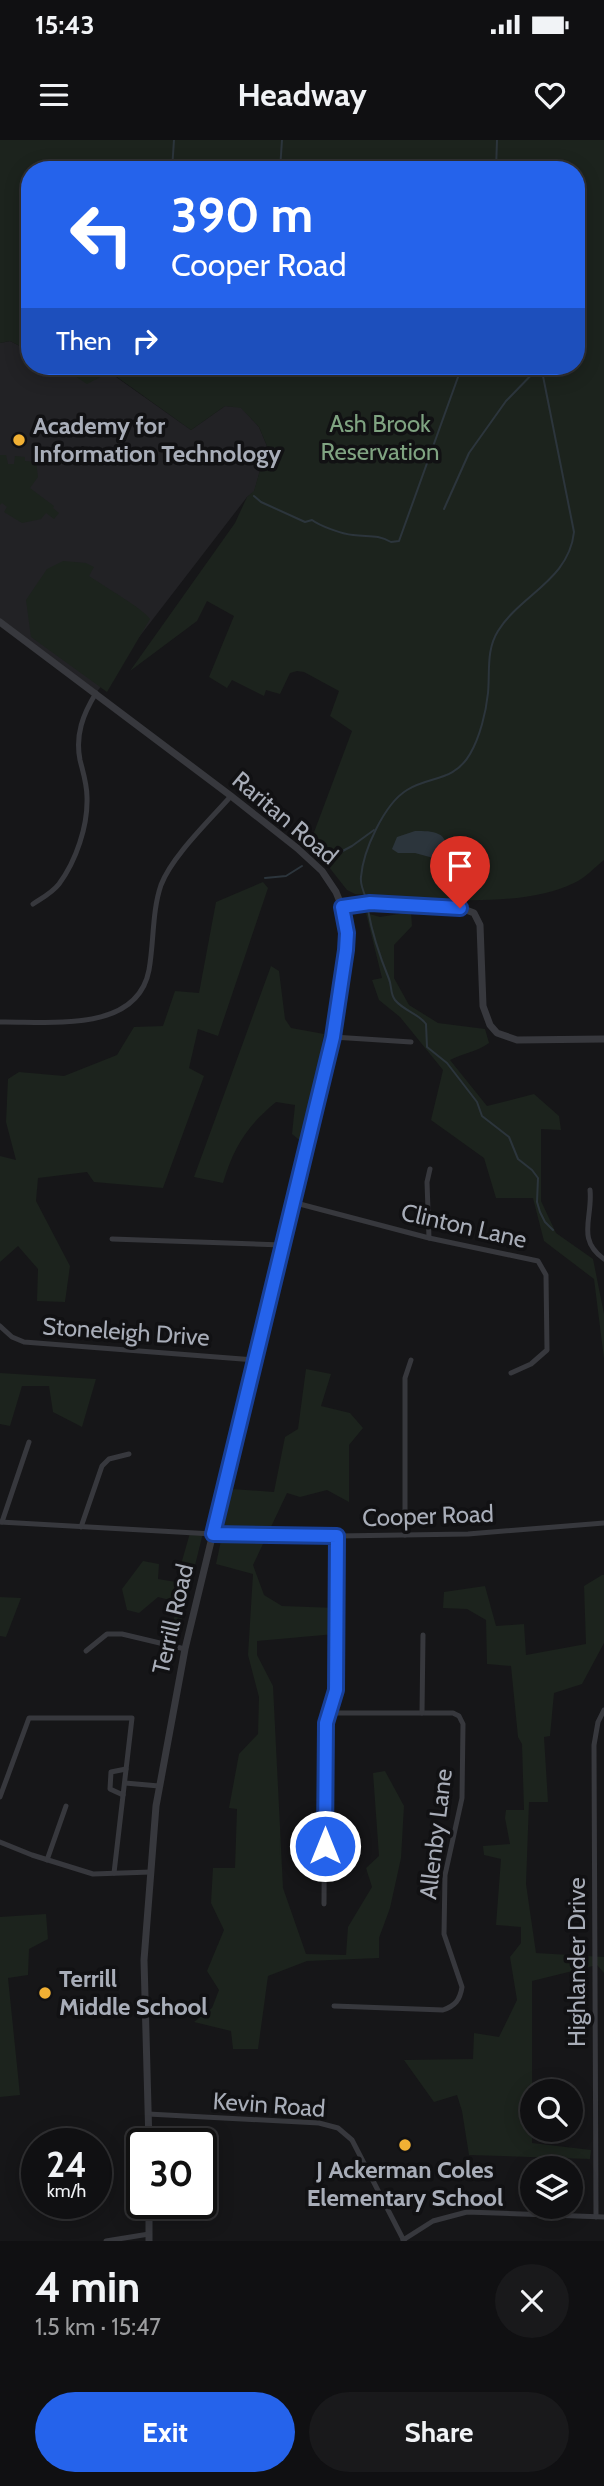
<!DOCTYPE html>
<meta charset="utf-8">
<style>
body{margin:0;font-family:Cabin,sans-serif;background:#19191b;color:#f1f3f6;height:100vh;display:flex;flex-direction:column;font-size:26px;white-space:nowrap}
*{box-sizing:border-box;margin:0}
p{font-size:23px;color:#9c9d9f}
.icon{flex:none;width:38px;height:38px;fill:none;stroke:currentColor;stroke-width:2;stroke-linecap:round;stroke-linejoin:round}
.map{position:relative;height:2101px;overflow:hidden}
.side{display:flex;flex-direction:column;background:#101012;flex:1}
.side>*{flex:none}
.top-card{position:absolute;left:21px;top:21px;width:564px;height:214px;border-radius:28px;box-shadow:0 4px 18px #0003,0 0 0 2px #303032;background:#2563eb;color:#fff;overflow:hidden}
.controls{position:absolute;left:520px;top:1939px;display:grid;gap:14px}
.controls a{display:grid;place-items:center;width:63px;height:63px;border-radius:50%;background:#101012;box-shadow:0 4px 18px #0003,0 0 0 2px #303032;font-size:35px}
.speed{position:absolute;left:21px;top:1988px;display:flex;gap:14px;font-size:35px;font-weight:700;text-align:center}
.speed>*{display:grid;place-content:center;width:91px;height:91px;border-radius:50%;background:#101012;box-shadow:0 4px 18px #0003,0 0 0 2px #303032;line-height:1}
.speed small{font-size:18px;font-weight:400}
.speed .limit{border:4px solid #111;border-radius:10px;background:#fff;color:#111}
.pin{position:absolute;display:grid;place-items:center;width:60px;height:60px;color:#fff;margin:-72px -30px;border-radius:50% 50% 50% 0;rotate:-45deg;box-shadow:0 0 7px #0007}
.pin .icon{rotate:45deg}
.me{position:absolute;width:77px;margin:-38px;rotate:0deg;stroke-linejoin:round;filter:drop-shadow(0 0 5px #0008)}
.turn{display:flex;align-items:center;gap:24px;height:147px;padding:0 35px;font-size:32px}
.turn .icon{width:91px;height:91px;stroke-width:2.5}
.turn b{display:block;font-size:49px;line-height:60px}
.then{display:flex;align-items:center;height:66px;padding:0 35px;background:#0003;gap:14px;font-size:26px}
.round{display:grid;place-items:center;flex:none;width:74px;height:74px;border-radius:37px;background:#19191b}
.headline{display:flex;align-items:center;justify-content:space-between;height:119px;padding:0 35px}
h1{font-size:42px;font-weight:800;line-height:52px}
.button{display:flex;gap:14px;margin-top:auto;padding:14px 35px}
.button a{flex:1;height:80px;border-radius:42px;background:#2563eb;color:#fff;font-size:28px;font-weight:800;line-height:80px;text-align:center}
.button a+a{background:#19191b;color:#f1f3f6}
.status{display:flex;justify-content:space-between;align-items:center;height:49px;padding:0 35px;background:#101012;direction:ltr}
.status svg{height:19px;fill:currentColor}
header{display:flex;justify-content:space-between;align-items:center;height:91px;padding:0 35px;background:#101012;font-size:32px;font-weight:800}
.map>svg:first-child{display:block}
.built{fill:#222225}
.green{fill:#1c231d}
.water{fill:#2c353c}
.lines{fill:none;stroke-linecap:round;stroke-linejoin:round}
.stream{stroke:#2c353c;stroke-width:2}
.minor{stroke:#37383d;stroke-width:5}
.tertiary{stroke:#37383d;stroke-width:7}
.route-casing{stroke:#184099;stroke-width:18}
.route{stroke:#2563eb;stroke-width:12}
.poi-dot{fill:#f2b134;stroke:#111113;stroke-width:2.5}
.labels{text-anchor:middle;stroke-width:7;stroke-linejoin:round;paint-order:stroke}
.park-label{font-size:24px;fill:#7fa381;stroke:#111113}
.poi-label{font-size:24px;font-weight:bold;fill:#a8adb8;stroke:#111113;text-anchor:start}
.street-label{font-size:24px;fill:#a8adb8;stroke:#111113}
</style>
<div class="status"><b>15:43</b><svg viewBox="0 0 49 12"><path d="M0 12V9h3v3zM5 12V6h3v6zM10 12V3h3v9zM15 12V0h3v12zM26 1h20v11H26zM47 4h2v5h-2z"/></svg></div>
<header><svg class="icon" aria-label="menu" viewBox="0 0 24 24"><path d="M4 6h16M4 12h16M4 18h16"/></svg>Headway<svg class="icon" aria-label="heart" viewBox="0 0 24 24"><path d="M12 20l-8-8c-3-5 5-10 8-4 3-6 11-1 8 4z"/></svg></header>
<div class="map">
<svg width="604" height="2101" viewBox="0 0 604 2101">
<rect width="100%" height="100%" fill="#161618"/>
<path class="built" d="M10,201L30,211V226H60L69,231L109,232L191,290L225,266L241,267L259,287L267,306L254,352L247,357L96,553L0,482V203Z"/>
<g class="green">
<path d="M0,0H604V720C594,728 585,738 574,743C517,771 418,757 355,754L347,750L310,703L352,591L330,576L339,551L304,532L297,531L290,533L280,554L266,550L264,556L232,540L227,548L209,537L234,476L207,461L197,481L130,531L235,383L247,357L254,351L267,306L259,287L241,268L225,266L191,290L110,232L87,244L60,226H576V30H30V211L10,201L0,203Z"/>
<path d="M0,315H6L8,324H14L15,316L25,317V321L36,322L38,337L30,348L54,366L53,368L59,373L54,379L46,373L41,379L22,383L4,372L7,367L2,363L0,365Z"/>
<path d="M63,421L86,423L94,427L89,436C102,445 145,470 150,479L107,552L31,497L26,460L47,429Z"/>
<path d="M263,742L268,748L218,896L198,889L189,928L204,936L163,1048L94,1042L87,1032L38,1038L36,1061L70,1126L65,1162L37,1161L38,1129L18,1106L0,1122V1016L16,1020L6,982L8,939L19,932L64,936L117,915L134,887L163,886L175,851L199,853L216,762Z"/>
<path d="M411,772L412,786L394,805V838L409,865L438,883L485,889L489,903C477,912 463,913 450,920L487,966L534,954L559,976L561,990L541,989V1061L556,1093L593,1119L604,1174V1219L594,1139L544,1101L533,1058H496L484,1018L431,980L443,930L400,877L379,860L372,840L382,838L366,773L380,777Z"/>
<path d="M271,826L279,831L285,879L291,888L324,894L303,1003L292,994L295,965L276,962C246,987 234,1007 223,1043L194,1037Z"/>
<path d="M306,1229L331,1234L321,1266L350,1273L363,1288L349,1305V1362L327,1350L300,1357L287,1353L253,1425L264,1455L282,1466L337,1468L335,1494L257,1501V1515L273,1546L283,1748L306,1814L346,1815L348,1787L372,1747L366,1728L379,1716L373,1633L385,1631L404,1666L401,1718L390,1768L379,1798V1818L307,1821L268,1836L258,1909H233L231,1891L194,1882L212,1868L219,1850L207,1831L224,1790L211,1763L213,1728H235L237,1669L229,1668L239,1614L258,1594L259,1557L248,1515L253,1434L216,1424L232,1349L274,1352L285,1297L298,1289Z"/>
<path d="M0,1233L96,1239L82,1287L53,1272L49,1246H22L10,1286L0,1284Z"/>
<path d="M190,1393H203L179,1490L172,1489L177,1462L158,1457L139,1473L127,1470L122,1449L143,1421L159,1424L158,1439L176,1442Z"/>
<path d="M602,1435H604V1503L582,1544L554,1553L550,1596L544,1597L548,1662H529L526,1744L536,1813L604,1817V1833L597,1825L532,1841V2003L591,2010L590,2019L469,2015L462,1971L457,1955L434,1962L404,1920L473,1919L474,1893L499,1897L517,1860L510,1817L521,1803V1787L496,1785L501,1719L484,1715L483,1706L510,1704L505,1678L506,1670H524L522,1604L518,1597L511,1526L487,1524L486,1480L467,1469L443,1468L444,1452L485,1446L496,1486L524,1484L526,1515L586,1504L584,1446Z"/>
<path d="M0,1457L21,1458L6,1497L0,1496Z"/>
<path d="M46,1774L48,1799L29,1809L28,1835L8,1838L20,1955L0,1957V1777Z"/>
</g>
<path class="water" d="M415,691C433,691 449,691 446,714L437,719L415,713H398L392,709L397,697Z"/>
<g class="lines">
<g class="stream">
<path d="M172,30L174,0"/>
<path d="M280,30L282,0"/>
<path d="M496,30L497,0"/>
<path d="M254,356L261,362L305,382L312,380C320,386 342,394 353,395C369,397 377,394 391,402L399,401L462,226"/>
<path d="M444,369L469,313L506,261L540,226"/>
<path d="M324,721L352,706L374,690"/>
<path d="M265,738L286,736L302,726"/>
<path d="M366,758C363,751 360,744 361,737C363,711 384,664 407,650C429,636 454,642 470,614C480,597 486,572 488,553C490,532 486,510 498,491C520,455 569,440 574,392L541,226"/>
<path d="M368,770C372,793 380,817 389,839C392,846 390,854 395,860C404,871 418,873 426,884L427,907L447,923L477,962L482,976L509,997L518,1019L532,1030L538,1038L537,1062L540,1072L545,1082L553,1090"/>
</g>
<g class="minor">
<path d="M33,764C42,758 52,753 59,744C76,721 88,686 87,657C87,644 83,632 80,620C75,595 83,574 96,553"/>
<path d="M0,882C48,881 137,894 149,830C154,802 152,771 161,745C172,716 210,680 231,656"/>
<path d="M333,897L411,902"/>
<path d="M590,1050C593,1078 576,1099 604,1119"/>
<path d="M292,1062L429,1098L538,1121L546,1135L547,1210L531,1224L511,1233"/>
<path d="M429,1098L427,1042L430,1029"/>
<path d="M112,1099L282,1105"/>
<path d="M0,1186L12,1197L24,1202L255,1220"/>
<path d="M0,1382L213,1394L337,1396L468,1394L604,1383"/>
<path d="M2,1382L29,1302"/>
<path d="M81,1387L102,1326L109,1319L129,1314"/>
<path d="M405,1395V1238L411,1220"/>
<path d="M86,1511L107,1494H122L185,1509"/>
<path d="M327,1573H453L459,1576L463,1584L462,1658L445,1735L444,1794L462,1847C460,1860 455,1866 443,1870L334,1866"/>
<path d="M422,1573L423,1495"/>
<path d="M125,1643L159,1646"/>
<path d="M123,1655L110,1649L111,1632L126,1629"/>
<path d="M0,1657L29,1578H132L114,1733"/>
<path d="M0,1702L32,1715L93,1734L151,1732"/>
<path d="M47,1720L66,1666"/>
<path d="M324,1764L325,1583L336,1551L337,1396"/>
<path d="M148,1974L319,1983L338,1988L352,2000L404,2101"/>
<path d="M596,2077L594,1605L598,1582L604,1570"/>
<path d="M403,2100L433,2081L467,2072L604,2077"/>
<path d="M106,2101L149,2094"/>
</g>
<g class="tertiary">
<path d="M0,482L231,656L297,708L322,731L336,752L342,767L347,793L339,864L333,897L185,1509L156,1666L144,1820L149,2004"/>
<path d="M342,767L371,763L461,768L474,773L480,785L483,866L490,885L497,893L517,900L604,899"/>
<path d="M149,2101V2063"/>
</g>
</g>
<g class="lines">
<defs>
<path id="route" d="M325,1706L326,1583L336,1550L337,1396L213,1394L333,897L346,810L347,793L342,767L370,763L460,768"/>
</defs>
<use href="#route" class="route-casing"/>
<use href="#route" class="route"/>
</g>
<g class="poi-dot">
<circle cx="19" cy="300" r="7"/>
<circle cx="45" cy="1853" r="7"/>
<circle cx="405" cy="2005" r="7"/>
</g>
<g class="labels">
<g class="park-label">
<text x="380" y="292">Ash Brook<tspan x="380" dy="28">Reservation</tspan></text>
</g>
<g class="poi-label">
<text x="33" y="294">Academy for<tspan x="33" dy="28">Information Technology</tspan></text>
<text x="59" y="1847">Terrill<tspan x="59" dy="28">Middle School</tspan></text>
<text x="405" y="2038" text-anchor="middle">J Ackerman Coles<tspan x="405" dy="28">Elementary School</tspan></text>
</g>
<g class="street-label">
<text transform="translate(285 678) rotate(40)" y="8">Raritan Road</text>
<text transform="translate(464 1086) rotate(13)" y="8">Clinton Lane</text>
<text transform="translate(126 1192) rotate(4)" y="8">Stoneleigh Drive</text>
<text transform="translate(428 1376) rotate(-2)" y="8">Cooper Road</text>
<text transform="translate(173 1479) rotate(-77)" y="8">Terrill Road</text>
<text transform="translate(436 1694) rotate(-83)" y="8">Allenby Lane</text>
<text transform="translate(577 1822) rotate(-90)" y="8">Highlander Drive</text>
<text transform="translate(269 1965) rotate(4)" y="8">Kevin Road</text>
</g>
</g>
</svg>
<div class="controls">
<a><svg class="icon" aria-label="search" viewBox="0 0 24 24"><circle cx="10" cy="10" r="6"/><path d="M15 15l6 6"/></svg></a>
<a><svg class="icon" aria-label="layers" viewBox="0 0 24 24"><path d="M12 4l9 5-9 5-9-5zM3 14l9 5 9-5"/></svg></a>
</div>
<div class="speed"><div>24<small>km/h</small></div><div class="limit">30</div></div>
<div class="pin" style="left:460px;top:768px;background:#d93025"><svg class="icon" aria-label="arrive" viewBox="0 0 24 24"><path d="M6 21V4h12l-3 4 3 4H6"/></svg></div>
<svg class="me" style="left:325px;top:1706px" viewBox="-20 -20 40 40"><circle r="17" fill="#2563eb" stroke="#fff" stroke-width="3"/><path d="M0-11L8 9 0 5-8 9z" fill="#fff"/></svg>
<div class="top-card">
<div class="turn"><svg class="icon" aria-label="left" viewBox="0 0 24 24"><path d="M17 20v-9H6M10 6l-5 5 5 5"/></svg><div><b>390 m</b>Cooper Road</div></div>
<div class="then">Then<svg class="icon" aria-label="right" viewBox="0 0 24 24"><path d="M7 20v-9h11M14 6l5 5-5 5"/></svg></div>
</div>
</div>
<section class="side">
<div class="headline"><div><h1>4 min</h1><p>1.5 km · 15:47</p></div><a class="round"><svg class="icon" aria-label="close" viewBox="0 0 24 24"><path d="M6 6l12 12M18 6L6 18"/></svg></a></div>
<div class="button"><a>Exit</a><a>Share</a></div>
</section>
